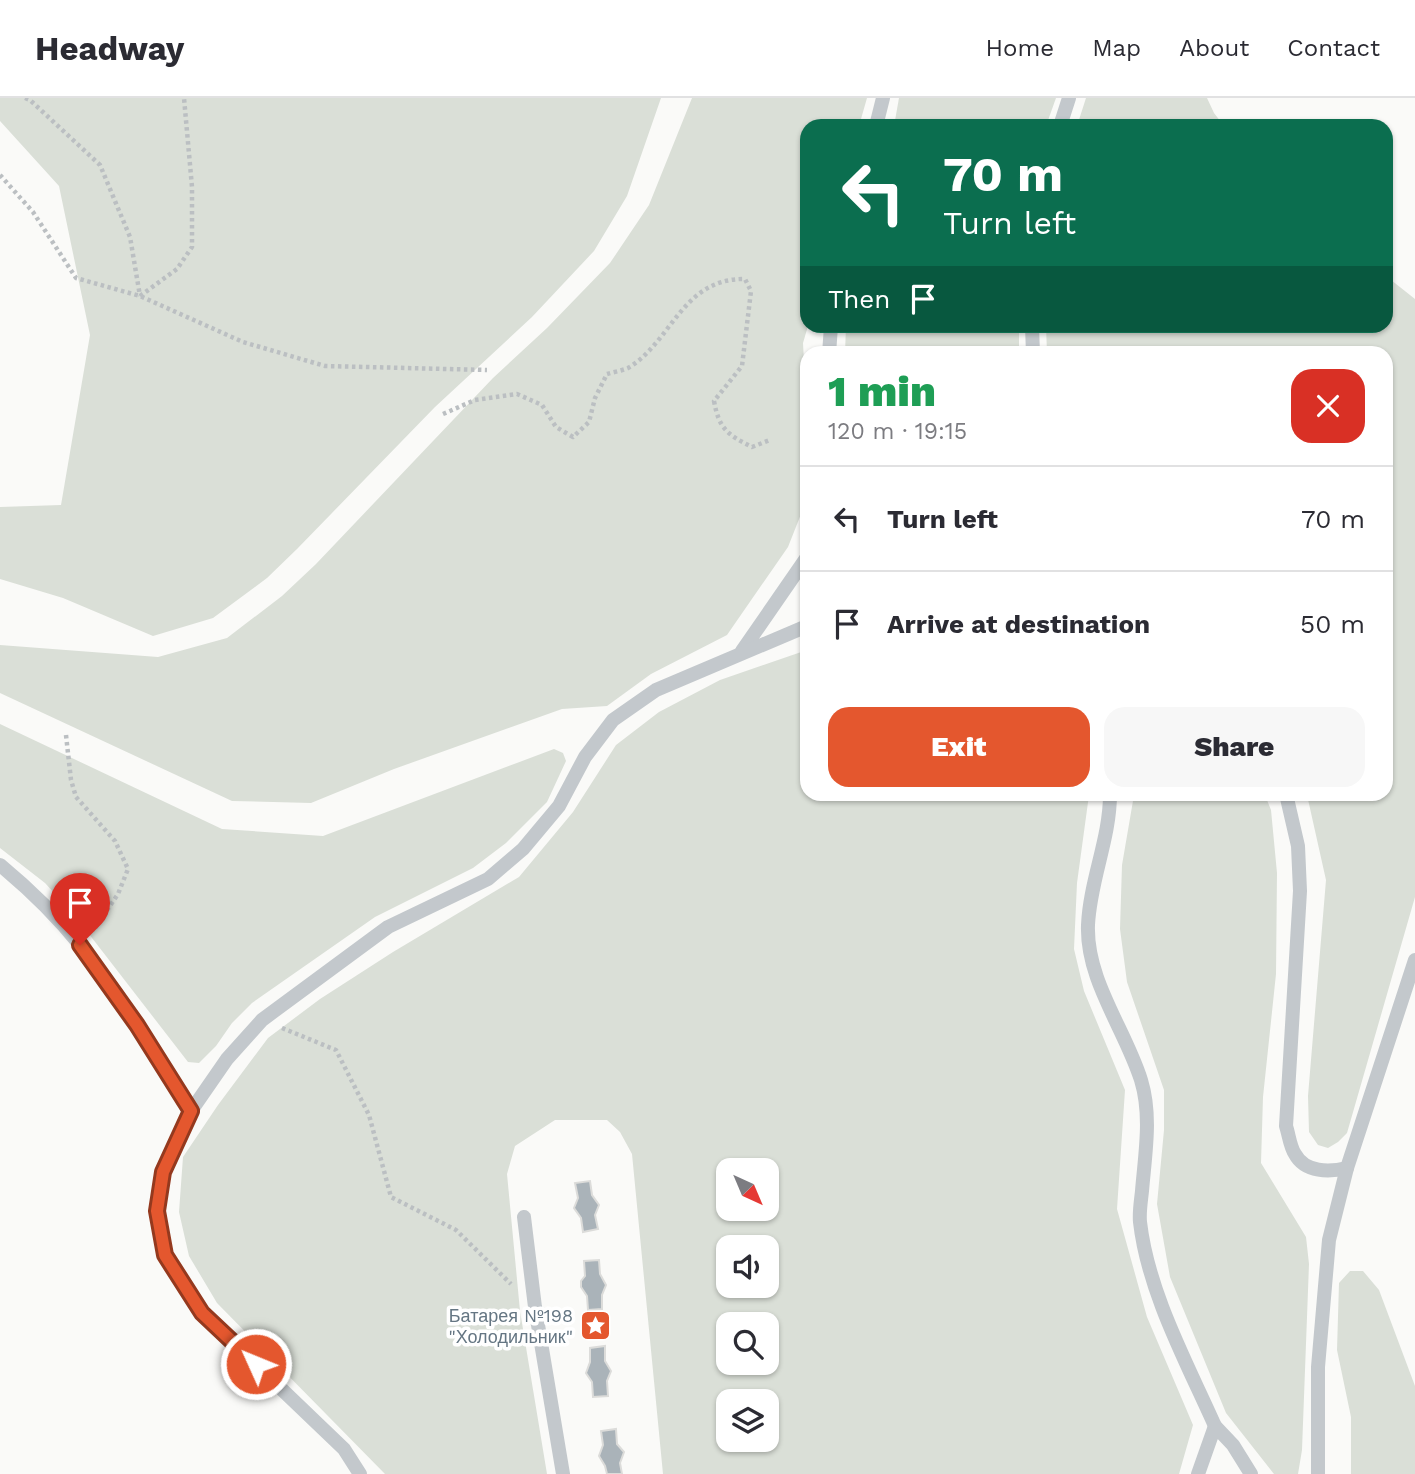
<!DOCTYPE html>
<meta charset="utf-8">
<style>
body{margin:0;font-family:"Work Sans",sans-serif;background:#f7f7f7;color:#2b2b33;height:100vh;display:flex;flex-direction:column;font-size:26px;white-space:nowrap}
*{box-sizing:border-box;margin:0}
p{font-size:23px;color:#7c7c81}
.icon{flex:none;width:38px;height:38px;fill:none;stroke:currentColor;stroke-width:2;stroke-linecap:round;stroke-linejoin:round}
.map{position:relative;flex:1;overflow:hidden}
.panel{position:absolute;left:800px;top:248px;width:593px;height:455px;display:flex;flex-direction:column;background:#fff;border-radius:21px;box-shadow:0 2px 5px #0004}
.panel>*{flex:none}
.banner{position:absolute;left:800px;top:21px;width:593px;height:214px;border-radius:21px;box-shadow:0 2px 5px #0004;background:#0b6e4f;color:#fff;overflow:hidden}
.needle{width:46px;rotate:136deg}
.controls{position:absolute;left:716px;top:1060px;display:grid;gap:14px}
.controls a{display:grid;place-items:center;width:63px;height:63px;border-radius:14px;background:#fff;box-shadow:0 2px 5px #0004;font-size:35px}
.pin{position:absolute;display:grid;place-items:center;width:60px;height:60px;color:#fff;margin:-72px -30px;border-radius:50% 50% 50% 0;rotate:-45deg;box-shadow:0 0 7px #0007}
.pin .icon{rotate:45deg}
.me{position:absolute;width:77px;margin:-38px;rotate:314deg;stroke-linejoin:round;filter:drop-shadow(0 0 5px #0008)}
.turn{display:flex;align-items:center;gap:24px;height:147px;padding:0 28px;font-size:32px}
.turn .icon{width:91px;height:91px;stroke-width:2.5}
.turn b{display:block;font-size:49px;line-height:60px}
.then{display:flex;align-items:center;height:66px;padding:0 28px;background:#0003;gap:14px;font-size:26px}
.round{display:grid;place-items:center;flex:none;width:74px;height:74px;border-radius:21px;background:#f7f7f7}
.head{display:flex;align-items:center;justify-content:space-between;height:119px;padding:0 28px}
h1{font-size:42px;font-weight:800;line-height:52px;color:#1e9e55}
.cta{display:flex;gap:14px;margin-top:auto;padding:14px 28px}
.cta a{flex:1;height:80px;border-radius:21px;background:#e4572e;color:#fff;font-size:28px;font-weight:800;line-height:80px;text-align:center}
.cta a+a{background:#f7f7f7;color:#2b2b33}
ul{padding:0;list-style:none}
li{display:flex;align-items:center;gap:21px;height:105px;padding:0 28px;border-top:2px solid #e1e1e2}
li div{flex:1}
li b{display:block;font-size:26px}
li em{font-style:normal}
header{display:flex;align-items:center;gap:42px;box-sizing:border-box;height:98px;padding:0 35px;background:#fff;border-bottom:2px solid #e1e1e2}
header strong{font-size:33px}
nav{display:flex;gap:38px;margin-inline-start:auto;font-size:24px}
.map>svg:first-child{display:block}
.green{fill:#dadfd7;fill-rule:evenodd}
.building{fill:#aab3b9;stroke:#dcdcda;stroke-width:2}
.lines{fill:none;stroke-linecap:round;stroke-linejoin:round}
.path{stroke:#bbbfc2;stroke-width:4.5;stroke-dasharray:3.5 3.5;stroke-linecap:butt}
.service{stroke:#c3c8cc;stroke-width:14}
.route-casing{stroke:#94391e;stroke-width:18}
.route{stroke:#e4572e;stroke-width:12}
.labels{text-anchor:middle;stroke-width:7;stroke-linejoin:round;paint-order:stroke}
.poi-label{font-size:18px;fill:#657683;stroke:#fff;text-anchor:end}
</style>
<header>
<strong>Headway</strong>
<nav><a>Home</a><a>Map</a><a>About</a><a>Contact</a></nav>
</header>
<div class="map">
<svg width="1415" height="1376" viewBox="0 0 1415 1376">
<rect width="100%" height="100%" fill="#fafaf8"/>
<g class="green">
<path d="M0,0H661L627,98L594,153L532,219L435,309L297,451L267,480L213,520L153,538L63,500L0,481V409L61,407L90,237L59,88L0,23Z"/>
<path d="M692,0H867L859,28H807L808,228L803,245L807,321V401L788,449L727,537L651,576L607,608L562,611L394,671L311,705L232,703L0,595V547L158,559L227,540L282,498L316,466L493,280L547,230L610,165L649,107Z"/>
<path d="M899,0H1056L1046,28H894Z"/>
<path d="M1086,0H1207L1214,15L1224,28H1077Z"/>
<path d="M1386,178L1415,201V799L1347,1035L1338,1044L1328,1050L1318,1047L1309,1034L1308,998L1326,782L1307,697L1386,696V256L1047,255L1046,228H1386Z"/>
<path d="M846,228H1019V255H845Z"/>
<path d="M807,552V696L1089,697L1077,785L1074,851L1084,893L1125,992L1117,1111L1147,1219L1193,1327L1179,1376H663L632,1056L620,1034L607,1022H555L515,1048L507,1076L520,1213L547,1376H385L217,1205L189,1158L179,1114L183,1059L218,1007L268,940L320,901L393,854L519,779L573,714L616,647L659,614L720,582ZM728,1073H766V1111H728ZM728,1150H766V1188H728ZM728,1227H766V1265H728ZM728,1304H766V1342H728Z"/>
<path d="M0,626L222,731L323,738L554,651L563,655L566,663L547,704L506,745L473,770L375,819L252,905L232,925L216,948L199,965L188,964L75,818L45,785L0,750Z"/>
<path d="M1134,697H1265L1271,712L1277,775L1276,876L1263,999L1261,1065L1306,1139L1309,1166L1302,1352L1298,1376H1274L1226,1315L1170,1179L1157,1106L1164,1032V992L1127,884L1120,831L1122,767Z"/>
<path d="M1350,1173H1363L1379,1192L1415,1288V1376H1351V1319L1337,1252L1339,1185Z"/>
</g>
<g class="building">
<path d="M590,1083L592,1097L599,1107L595,1117L598,1131L583,1134L581,1120L574,1110L578,1100L575,1085Z"/>
<path d="M599,1162L600,1176L606,1187L602,1197V1211L588,1212L587,1198L581,1189V1183L585,1178L584,1163Z"/>
<path d="M605,1248V1263L611,1273L607,1283L608,1298L593,1299L592,1284L586,1275L590,1264V1250Z"/>
<path d="M616,1331L617,1346L624,1354L620,1365L622,1376H607L605,1368L599,1358L603,1347L601,1333Z"/>
</g>
<g class="lines">
<g class="path">
<path d="M25,0L30,2L100,67L130,139L140,198"/>
<path d="M0,77L33,114L76,180L140,198L243,244L325,268L487,272"/>
<path d="M140,198L177,171L192,149V89L184,0"/>
<path d="M443,316L475,302L517,296L542,307L556,329L573,339L589,324L595,300L607,276C613,274 621,273 628,270C672,244 682,180 745,181L751,193L742,268L714,303C719,331 728,337 752,349L770,342"/>
<path d="M66,637L71,682L76,699L115,743L128,771L118,796L93,833"/>
<path d="M282,930L336,952L369,1017L391,1099L456,1132L511,1186"/>
</g>
<g class="service">
<path d="M876,28L883,0"/>
<path d="M1060,28L1069,0"/>
<path d="M1032,228L1033,256"/>
<path d="M829,256L831,228"/>
<path d="M742,553L807,459"/>
<path d="M1110,696C1110,741 1090,782 1088,827C1086,882 1125,931 1141,982C1152,1018 1145,1056 1142,1093C1141,1103 1139,1114 1140,1124C1148,1194 1187,1265 1215,1328"/>
<path d="M1286,696L1298,748L1300,793L1286,1028C1289,1037 1290,1049 1295,1056C1305,1075 1330,1074 1347,1070L1415,862"/>
<path d="M0,767C29,791 56,817 80,847C122,898 156,957 191,1013"/>
<path d="M524,1119L535,1209L563,1376"/>
<path d="M360,1376L344,1351L202,1215L165,1157L157,1113L163,1074L191,1013L227,961L262,922L388,829L488,781L523,751L559,708L585,659L613,622L656,592L807,528"/>
<path d="M1198,1376L1215,1328L1233,1347L1251,1376"/>
<path d="M1318,1376V1269L1329,1142L1347,1070"/>
</g>
</g>
<g class="lines">
<defs>
<path id="route" d="M80,847L137,927L191,1013L163,1074L157,1113L165,1157L202,1215L256,1266"/>
</defs>
<use href="#route" class="route-casing"/>
<use href="#route" class="route"/>
</g>
<defs>
<symbol id="sight-square" viewBox="-11 -11 22 22"><rect x="-9" y="-9" width="18" height="18" rx="4" fill="#e4572e" stroke="#fff"/><path d="M0-6L1.8-2.2L6-1.7L2.9 1.2L3.7 5.4L0 3.3L-3.7 5.4L-2.9 1.2L-6-1.7L-1.8-2.2Z" fill="#fff"/></symbol>
</defs>
<g fill-rule="evenodd">
<use href="#sight-square" x="578" y="1210" width="35" height="35"/>
</g>
<g class="labels">
<g class="poi-label">
<text x="573" y="1224">Батарея №198<tspan x="573" dy="21">"Холодильник"</tspan></text>
</g>
</g>
</svg>
<div class="controls">
<a><svg class="needle" viewBox="-14 -14 28 28"><path d="M0-13l5 13h-10z" fill="#e53935"/><path d="M0 13l5-13h-10z" fill="#7c7c81"/></svg></a>
<a><svg class="icon" aria-label="sound" viewBox="0 0 24 24"><path d="M4 9h4l5-4v14l-5-4H4zM17 9q2 3 0 6"/></svg></a>
<a><svg class="icon" aria-label="search" viewBox="0 0 24 24"><circle cx="10" cy="10" r="6"/><path d="M15 15l6 6"/></svg></a>
<a><svg class="icon" aria-label="layers" viewBox="0 0 24 24"><path d="M12 4l9 5-9 5-9-5zM3 14l9 5 9-5"/></svg></a>
</div>
<div class="pin" style="left:80px;top:847px;background:#d93025"><svg class="icon" aria-label="arrive" viewBox="0 0 24 24"><path d="M6 21V4h12l-3 4 3 4H6"/></svg></div>
<svg class="me" style="left:256px;top:1266px" viewBox="-20 -20 40 40"><circle r="17" fill="#e4572e" stroke="#fff" stroke-width="3"/><path d="M0-11L8 9 0 5-8 9z" fill="#fff"/></svg>
<div class="banner">
<div class="turn"><svg class="icon" aria-label="left" viewBox="0 0 24 24"><path d="M17 20v-9H6M10 6l-5 5 5 5"/></svg><div><b>70 m</b>Turn left</div></div>
<div class="then">Then<svg class="icon" aria-label="arrive" viewBox="0 0 24 24"><path d="M6 21V4h12l-3 4 3 4H6"/></svg></div>
</div>
<section class="panel">
<div class="head"><div><h1>1 min</h1><p>120 m · 19:15</p></div><a class="round" style="background:#d93025;color:#fff"><svg class="icon" aria-label="close" viewBox="0 0 24 24"><path d="M6 6l12 12M18 6L6 18"/></svg></a></div>
<ul>
<li><svg class="icon" aria-label="left" viewBox="0 0 24 24"><path d="M17 20v-9H6M10 6l-5 5 5 5"/></svg><div><b>Turn left</b></div><em>70 m</em></li>
<li><svg class="icon" aria-label="arrive" viewBox="0 0 24 24"><path d="M6 21V4h12l-3 4 3 4H6"/></svg><div><b>Arrive at destination</b></div><em>50 m</em></li>
</ul>
<div class="cta"><a>Exit</a><a>Share</a></div>
</section>
</div>
